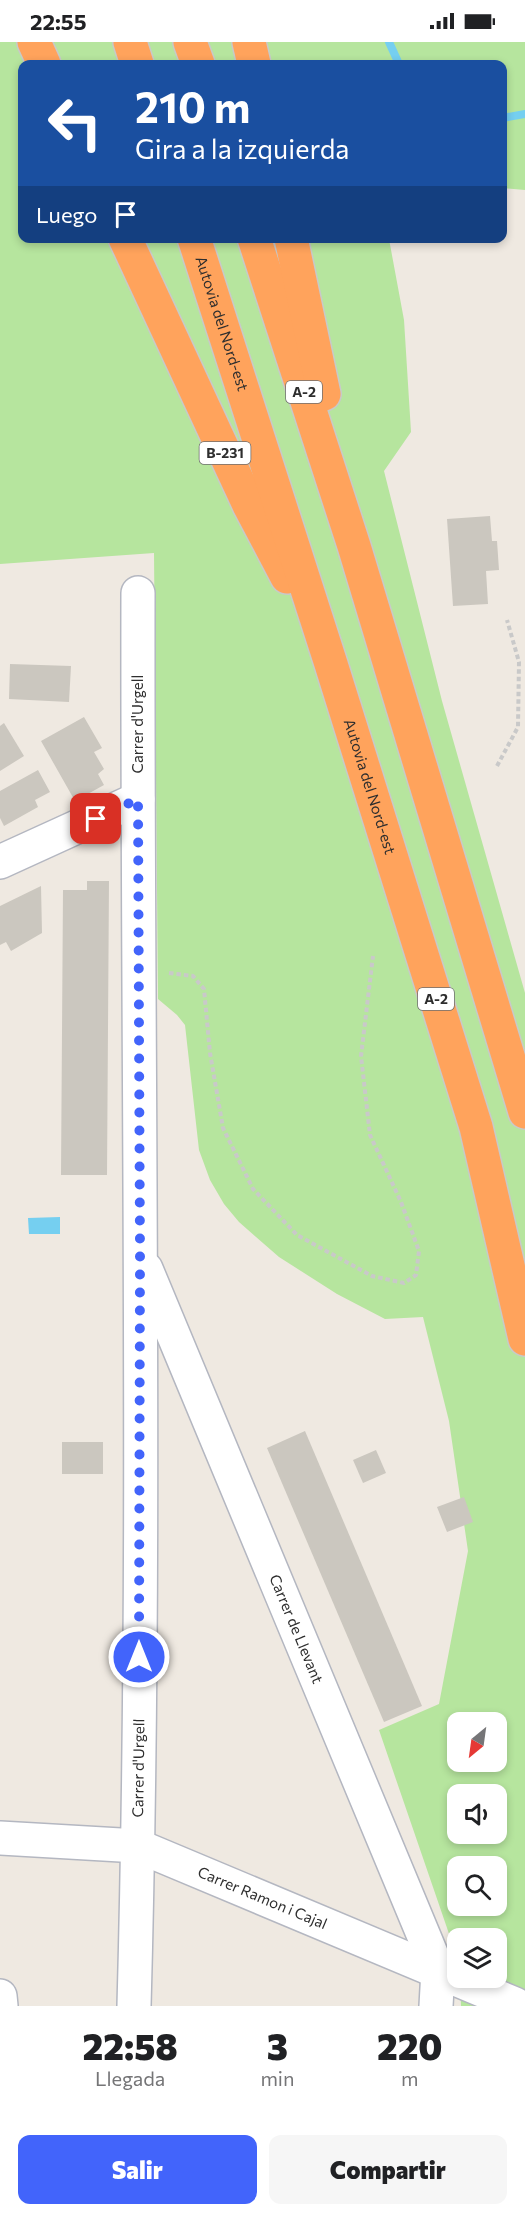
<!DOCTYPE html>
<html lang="es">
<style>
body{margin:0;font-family:Commissioner,sans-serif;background:#f6f6f6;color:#202124;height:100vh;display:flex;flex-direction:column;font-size:22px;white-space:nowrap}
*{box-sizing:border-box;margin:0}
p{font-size:20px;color:#757577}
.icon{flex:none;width:33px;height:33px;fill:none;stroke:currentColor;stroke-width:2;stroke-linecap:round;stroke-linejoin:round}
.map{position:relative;height:1964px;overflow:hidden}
.panel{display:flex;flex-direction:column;background:#fff;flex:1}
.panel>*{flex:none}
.hud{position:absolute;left:18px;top:18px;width:489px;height:183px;border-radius:12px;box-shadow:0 3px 9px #0003;background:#1a4fa0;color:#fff;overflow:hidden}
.needle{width:39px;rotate:209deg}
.controls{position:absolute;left:447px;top:1670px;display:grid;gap:12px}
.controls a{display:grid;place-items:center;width:60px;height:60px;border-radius:12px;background:#fff;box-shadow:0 3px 9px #0003;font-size:30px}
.pin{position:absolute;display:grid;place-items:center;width:51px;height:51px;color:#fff;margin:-26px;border-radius:12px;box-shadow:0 3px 9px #0006}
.me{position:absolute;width:66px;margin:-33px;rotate:0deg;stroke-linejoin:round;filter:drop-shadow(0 0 4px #0008)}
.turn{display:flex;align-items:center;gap:21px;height:126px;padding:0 18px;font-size:27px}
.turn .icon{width:78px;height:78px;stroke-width:2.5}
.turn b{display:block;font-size:42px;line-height:51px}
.then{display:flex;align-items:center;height:57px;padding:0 18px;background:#0003;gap:12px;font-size:22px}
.eta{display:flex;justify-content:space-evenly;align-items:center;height:102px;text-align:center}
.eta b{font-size:36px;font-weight:800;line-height:42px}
.cta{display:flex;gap:12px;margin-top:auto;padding:12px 18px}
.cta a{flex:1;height:69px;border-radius:12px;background:#4264fb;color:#fff;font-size:24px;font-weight:800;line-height:69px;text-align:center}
.cta a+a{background:#f6f6f6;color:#202124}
.status{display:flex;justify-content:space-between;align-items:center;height:42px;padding:0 30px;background:#fff;direction:ltr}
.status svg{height:16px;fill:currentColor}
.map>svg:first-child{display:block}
.green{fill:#b6e59e;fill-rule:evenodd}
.water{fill:#75cff0}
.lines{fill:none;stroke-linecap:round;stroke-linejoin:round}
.stream{stroke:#75cff0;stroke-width:8}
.building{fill:#cbc7bf}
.minor-casing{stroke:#b4b7c1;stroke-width:36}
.highway-casing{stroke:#c9c9c9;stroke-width:36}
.path{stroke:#c9c9c9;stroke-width:4;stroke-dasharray:4.5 3;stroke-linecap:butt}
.minor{stroke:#fff;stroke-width:33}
.highway{stroke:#ffa35c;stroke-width:33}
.route{stroke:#4264fb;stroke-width:10;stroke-dasharray:0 18}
.labels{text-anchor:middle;stroke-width:4.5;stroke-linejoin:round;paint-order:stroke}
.shield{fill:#fff;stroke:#6d6d6d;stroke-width:1.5}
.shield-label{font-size:14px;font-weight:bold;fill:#2e2e2e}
.street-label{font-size:15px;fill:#2e2e2e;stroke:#fff}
</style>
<div class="status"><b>22:55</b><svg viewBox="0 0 49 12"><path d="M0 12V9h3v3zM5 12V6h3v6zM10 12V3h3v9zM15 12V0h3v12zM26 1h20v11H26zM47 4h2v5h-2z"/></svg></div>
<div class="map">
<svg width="525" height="1964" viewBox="0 0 525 1964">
<rect width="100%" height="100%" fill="#efe9e1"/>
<path class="green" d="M0,0H525V148L503,146L502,22H22V196L389,197L404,278L411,390L384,429L442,659L525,951V1964H461L460,1935H496V1896H458L457,1915L379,1688L439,1662L468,1509L449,1379L423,1275L385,1277L337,1252L279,1215L239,1180L224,1162L210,1138L199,1108L185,983L177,973L158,957L154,511L0,522ZM458,1680H496V1719H458ZM458,1752H496V1791H458ZM458,1824H496V1863H458Z"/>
<path class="water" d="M60,1175V1192H29L28,1176Z"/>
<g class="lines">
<g class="stream">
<path d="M389,0L399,22"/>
<path d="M502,76L525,72"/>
</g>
</g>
<g class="building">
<path d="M490,474L492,499H497L499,528L486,529L488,562L453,564L447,477Z"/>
<path d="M10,622L71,624L69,660L9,657Z"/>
<path d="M84,675L102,706L94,710L104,727L98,732L104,743L75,759L41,699Z"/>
<path d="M4,681L24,714L0,729V684Z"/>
<path d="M38,728L50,750L35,758L38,765L4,784L0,776V749Z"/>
<path d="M87,839H109L107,1133H61L63,848H87Z"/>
<path d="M41,844L42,891L11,909L6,900L0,903V864Z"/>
<path d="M305,1389L422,1664L384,1680L267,1406Z"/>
<rect x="62" y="1400" width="41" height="32"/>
<path d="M376,1408L386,1431L363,1441L353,1418Z"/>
<path d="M464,1455L473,1480L447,1490L437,1465Z"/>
</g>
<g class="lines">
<defs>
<g id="minor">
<path d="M0,820L138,757"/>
<path id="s1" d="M146,1227L438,1928L436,1964"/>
<path id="s2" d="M0,1796L138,1804L515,1962"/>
<path d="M0,1954L1,1964"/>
<path id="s3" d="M134,1964C147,1493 137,1022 138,551"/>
</g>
<g id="highway">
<path d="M34,0L44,22"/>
<path d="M130,0L137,22"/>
<path d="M190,0L198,22"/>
<path d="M249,0L254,22"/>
<path d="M125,196L249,463L287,535"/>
<path id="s4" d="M194,196L331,622L476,1085L525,1297"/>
<path d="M254,196L354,504L525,1070"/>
<path d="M291,196L324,352"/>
</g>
</defs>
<use href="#minor" class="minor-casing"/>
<use href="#highway" class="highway-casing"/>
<g class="path">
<path d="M497,724L518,685L519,620L507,578"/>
<path d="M169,931L193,934L204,947L210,1011L223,1086L253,1147L297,1193L372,1234L404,1241L416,1233L419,1209L401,1160L370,1093L361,1014L373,914"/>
</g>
<use href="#minor" class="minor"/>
<use href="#highway" class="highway"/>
</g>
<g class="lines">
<path class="route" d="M96,777L138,757L140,1214L139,1615"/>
</g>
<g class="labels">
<g class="shield">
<rect x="286" y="339" width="36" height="22" rx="4.5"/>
<rect x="199.5" y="400" width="51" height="22" rx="4.5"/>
<rect x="418" y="946" width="36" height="22" rx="4.5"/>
</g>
<g class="shield-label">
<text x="304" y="355">A-2</text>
<text x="225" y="416">B-231</text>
<text x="436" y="962">A-2</text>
</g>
<g class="street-label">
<text dy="5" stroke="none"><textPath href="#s4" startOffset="90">Autovia del Nord-est</textPath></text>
<text transform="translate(138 682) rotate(-90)" y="5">Carrer d'Urgell</text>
<text dy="5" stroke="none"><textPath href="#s4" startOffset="576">Autovia del Nord-est</textPath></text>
<text dy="5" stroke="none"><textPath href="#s1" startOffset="390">Carrer de Llevant</textPath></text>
<text dy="5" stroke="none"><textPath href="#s3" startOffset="238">Carrer d'Urgell</textPath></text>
<text dy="5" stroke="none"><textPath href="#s2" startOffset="273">Carrer Ramon i Cajal</textPath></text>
</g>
</g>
</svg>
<div class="controls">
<a><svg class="needle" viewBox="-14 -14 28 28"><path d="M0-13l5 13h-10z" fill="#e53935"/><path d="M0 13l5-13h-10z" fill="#757577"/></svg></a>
<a><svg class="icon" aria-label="sound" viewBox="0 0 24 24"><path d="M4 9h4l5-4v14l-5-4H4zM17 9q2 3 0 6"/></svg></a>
<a><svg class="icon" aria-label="search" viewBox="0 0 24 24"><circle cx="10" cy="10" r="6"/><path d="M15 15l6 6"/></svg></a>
<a><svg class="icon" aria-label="layers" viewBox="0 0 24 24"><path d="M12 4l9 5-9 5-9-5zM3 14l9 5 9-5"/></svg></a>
</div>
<div class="pin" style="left:96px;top:777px;background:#d93025"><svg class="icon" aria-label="arrive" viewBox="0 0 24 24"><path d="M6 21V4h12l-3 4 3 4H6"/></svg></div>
<svg class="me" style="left:139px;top:1615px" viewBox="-20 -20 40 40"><circle r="17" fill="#4264fb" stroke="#fff" stroke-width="3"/><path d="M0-11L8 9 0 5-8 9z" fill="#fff"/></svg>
<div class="hud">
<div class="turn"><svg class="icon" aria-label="left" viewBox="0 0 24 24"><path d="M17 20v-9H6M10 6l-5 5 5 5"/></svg><div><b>210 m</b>Gira a la izquierda</div></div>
<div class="then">Luego<svg class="icon" aria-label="arrive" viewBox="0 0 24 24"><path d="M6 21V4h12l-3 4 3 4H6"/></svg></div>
</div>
</div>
<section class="panel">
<div class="eta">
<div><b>22:58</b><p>Llegada</p></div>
<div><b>3</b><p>min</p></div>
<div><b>220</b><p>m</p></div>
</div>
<div class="cta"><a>Salir</a><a>Compartir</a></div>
</section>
